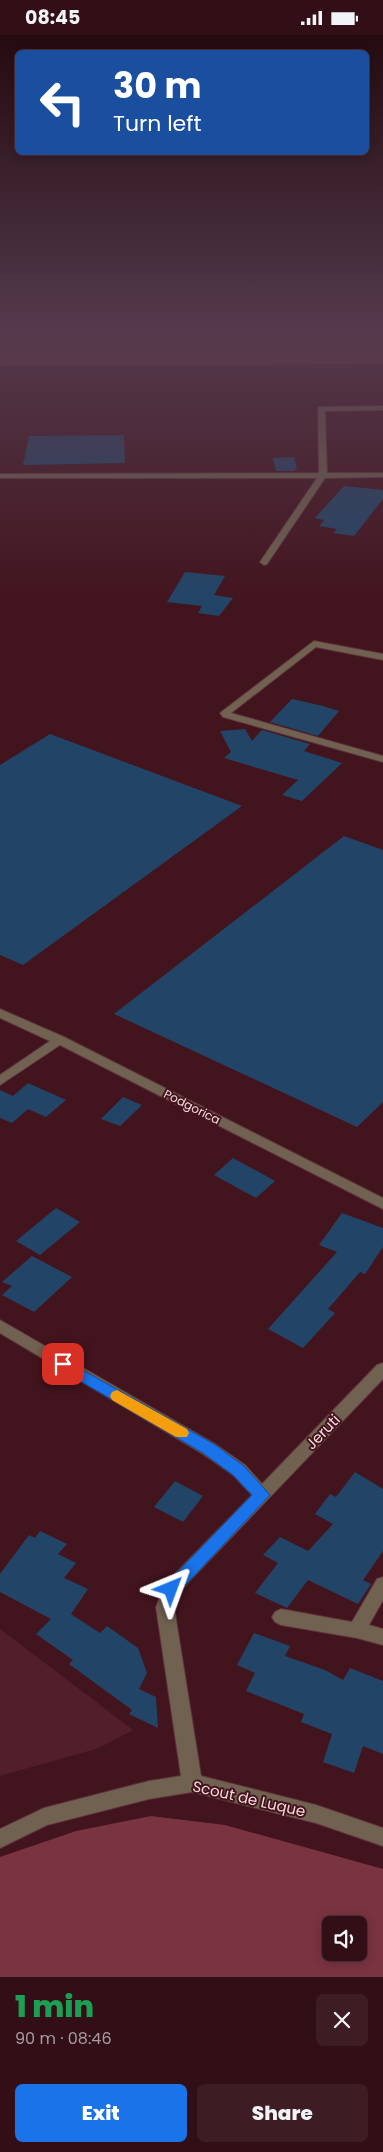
<!DOCTYPE html>
<meta charset="utf-8">
<style>
body{margin:0;font-family:Poppins,sans-serif;background:#3d1d23;color:#f1f3f6;height:100vh;display:flex;flex-direction:column;font-size:19px;white-space:nowrap}
*{box-sizing:border-box;margin:0}
p{font-size:16px;color:#a89ca1}
.icon{flex:none;width:28px;height:28px;fill:none;stroke:currentColor;stroke-width:2;stroke-linecap:round;stroke-linejoin:round}
.map{position:relative;height:1942px;overflow:hidden}
.side{display:flex;flex-direction:column;background:#320f16;flex:1}
.side>*{flex:none}
.top-card{position:absolute;left:15px;top:15px;width:354px;height:105px;border-radius:8px;box-shadow:0 2px 12px #0003,0 0 0 1px #4d2f35;background:#1a4fa0;color:#fff;overflow:hidden}
.controls{position:absolute;left:322px;top:1881px;display:grid;gap:10px}
.controls a{display:grid;place-items:center;width:45px;height:45px;border-radius:8px;background:#320f16;box-shadow:0 2px 12px #0003,0 0 0 1px #4d2f35;font-size:25px}
.pin{position:absolute;display:grid;place-items:center;width:42px;height:42px;color:#fff;margin:-21px;border-radius:10px;box-shadow:0 2px 8px #0006}
.me{position:absolute;width:55px;margin:-28px;rotate:44deg;stroke-linejoin:round;filter:drop-shadow(0 0 4px #0008)}
.turn{display:flex;align-items:center;gap:18px;height:105px;padding:0 15px;font-size:22px}
.turn .icon{width:65px;height:65px;stroke-width:2.5}
.turn b{display:block;font-size:35px;line-height:42px}
.round{display:grid;place-items:center;flex:none;width:52px;height:52px;border-radius:8px;background:#3d1d23}
.summary{display:flex;align-items:center;justify-content:space-between;height:85px;padding:0 15px}
h1{font-size:30px;font-weight:800;line-height:38px;color:#1e9e55}
.action{display:flex;gap:10px;margin-top:auto;padding:10px 15px}
.action a{flex:1;height:58px;border-radius:8px;background:#1a73e8;color:#fff;font-size:20px;font-weight:800;line-height:58px;text-align:center}
.action a+a{background:#3d1d23;color:#f1f3f6}
.status{display:flex;justify-content:space-between;align-items:center;height:35px;padding:0 25px;background:#320f16;direction:ltr}
.status svg{height:14px;fill:currentColor}
.map>svg:first-child{display:block}
.built{fill:#521e2a}
.green{fill:#793341;fill-rule:evenodd}
.building{fill:#224567}
.lines{fill:none;stroke-linecap:round;stroke-linejoin:round}
.minor-casing{stroke:#5f333c;stroke-width:2}
.minor{fill:#706150;fill-rule:evenodd}
.route{fill:#1a73e8;stroke:#114b97}
.slow{fill:#f59e0b}
.labels{text-anchor:middle;stroke-width:4;stroke-linejoin:round;paint-order:stroke}
.street-label{font-size:12px;fill:#f7d7db;stroke:#42141e}
.near-street-label{font-size:15px;fill:#f7d7db;stroke:#42141e}
</style>
<div class="status"><b>08:45</b><svg viewBox="0 0 49 12"><path d="M0 12V9h3v3zM5 12V6h3v6zM10 12V3h3v9zM15 12V0h3v12zM26 1h20v11H26zM47 4h2v5h-2z"/></svg></div>
<div class="map">
<svg width="383" height="1942" viewBox="0 0 383 1942">
<rect width="100%" height="100%" fill="#42141e"/>
<path class="built" d="M0,1594L133,1695L99,1713L0,1741Z"/>
<g class="green">
<path d="M0,297H383V329L0,331Z"/>
<path d="M151,1781L225,1790L383,1834V1942H0V1822L76,1796ZM331,1890H359V1918H331Z"/>
</g>
<g class="building">
<path d="M124,400L125,428L23,430L29,401Z"/>
<path d="M294,422L297,433L294,436H276L273,423Z"/>
<path d="M344,451L383,455V464L354,501L333,498L337,494L319,491L324,485L315,483Z"/>
<path d="M185,537L225,541L214,560L233,563L219,581L198,578L202,571L167,567Z"/>
<path d="M292,664L323,671L339,676L318,701L270,687Z"/>
<path d="M245,694L252,706L262,695L310,709L304,716L342,728L302,766L282,760L298,745L224,723L231,717L220,696Z"/>
<path d="M50,699L242,771L23,930L0,920V730Z"/>
<path d="M344,801L383,815V1067L357,1092L114,979Z"/>
<path d="M28,1048L66,1065L46,1082L28,1074L12,1088L0,1083V1055L13,1061Z"/>
<path d="M123,1062L142,1070L120,1091L101,1084Z"/>
<path d="M233,1123L259,1137L275,1146L256,1163L214,1140Z"/>
<path d="M56,1173L80,1187L40,1220L16,1206Z"/>
<path d="M342,1178L383,1193V1212L365,1239L360,1237L328,1274L335,1278L303,1313L268,1294L337,1217L319,1210Z"/>
<path d="M32,1221L72,1242L34,1277L2,1260L12,1251L2,1247Z"/>
<path d="M355,1437L383,1454V1516L363,1545L371,1549L358,1569L308,1545L287,1573L255,1558L278,1528L263,1520L280,1502L308,1516L333,1489L315,1479L330,1459L336,1462Z"/>
<path d="M175,1446L203,1461L183,1487L154,1472Z"/>
<path d="M40,1496L67,1509L58,1519L76,1528L64,1543L88,1554L71,1579L100,1598L107,1591L138,1613L147,1638L139,1654L156,1662L158,1693L129,1679L132,1675L69,1629L73,1625L36,1599L51,1584L0,1557V1539L29,1500L35,1503Z"/>
<path d="M254,1598L290,1611L285,1621L325,1635L343,1645L350,1633L383,1646V1719L363,1711L354,1738L323,1727L332,1699L301,1687L304,1679L246,1656L255,1638L237,1630Z"/>
</g>
<g class="lines">
<defs>
<g id="minor">
<path d="M383,371V375L325,376L327,438H383V442L325,443L267,529L264,530L260,527L317,443H0V439L319,438L318,372Z"/>
<path d="M314,606L383,619V625L316,612L231,678L383,721V727L223,682L220,678Z"/>
<path d="M0,974L64,1002L383,1163V1174L60,1010L0,1050V1040L50,1006L0,983Z"/>
<path d="M0,1285L215,1409L245,1430L262,1449L377,1330L383,1328V1344L178,1558L174,1572L201,1741L316,1770L383,1793V1811L316,1788L192,1757L149,1764L47,1790L0,1813V1794L44,1773L149,1746L181,1741L156,1572L165,1549L252,1460L233,1440L203,1419L0,1298Z"/>
<path d="M383,1542V1565L369,1590L383,1594V1610L357,1603L281,1590L275,1587L272,1582L275,1577L281,1574L352,1587L377,1544Z"/>
</g>
</defs>
<use href="#minor" class="minor-casing"/>
<use href="#minor" class="minor"/>
</g>
<linearGradient id="sky" x2="0" y2="1"><stop stop-color="#240b10"/><stop offset="0.52" stop-color="#543a4c"/><stop offset="1" stop-color="#543a4c" stop-opacity="0"/></linearGradient>
<rect width="383" height="569" fill="url(#sky)"/>
<path class="route" d="M63,1324L214,1409L244,1431L270,1460L177,1559L171,1561L165,1559L163,1554L165,1550L252,1460L233,1440L203,1418L58,1333L56,1329L58,1325Z"/>
<path class="slow" d="M117,1355L187,1394L189,1398L187,1402H176L112,1365L110,1361L112,1357Z"/>
<g class="labels">
<g class="street-label">
<text transform="translate(192 1072) rotate(27)" y="4">Podgorica</text>
</g>
<g class="near-street-label">
<text transform="translate(323 1397) rotate(-46)" y="5">Jeruti</text>
<text transform="translate(249 1764) rotate(13)" y="5">Scout de Luque</text>
</g>
</g>
</svg>
<div class="controls">
<a><svg class="icon" aria-label="sound" viewBox="0 0 24 24"><path d="M4 9h4l5-4v14l-5-4H4zM17 9q2 3 0 6"/></svg></a>
</div>
<div class="pin" style="left:63px;top:1329px;background:#d93025"><svg class="icon" aria-label="arrive" viewBox="0 0 24 24"><path d="M6 21V4h12l-3 4 3 4H6"/></svg></div>
<svg class="me" style="left:171px;top:1554px" viewBox="-20 -20 40 40"><path d="M0-17L14 15 0 8-14 15z" fill="#1a73e8" stroke="#fff" stroke-width="4"/></svg>
<div class="top-card">
<div class="turn"><svg class="icon" aria-label="left" viewBox="0 0 24 24"><path d="M17 20v-9H6M10 6l-5 5 5 5"/></svg><div><b>30 m</b>Turn left</div></div>
</div>
</div>
<section class="side">
<div class="summary"><div><h1>1 min</h1><p>90 m · 08:46</p></div><a class="round"><svg class="icon" aria-label="close" viewBox="0 0 24 24"><path d="M6 6l12 12M18 6L6 18"/></svg></a></div>
<div class="action"><a>Exit</a><a>Share</a></div>
</section>
